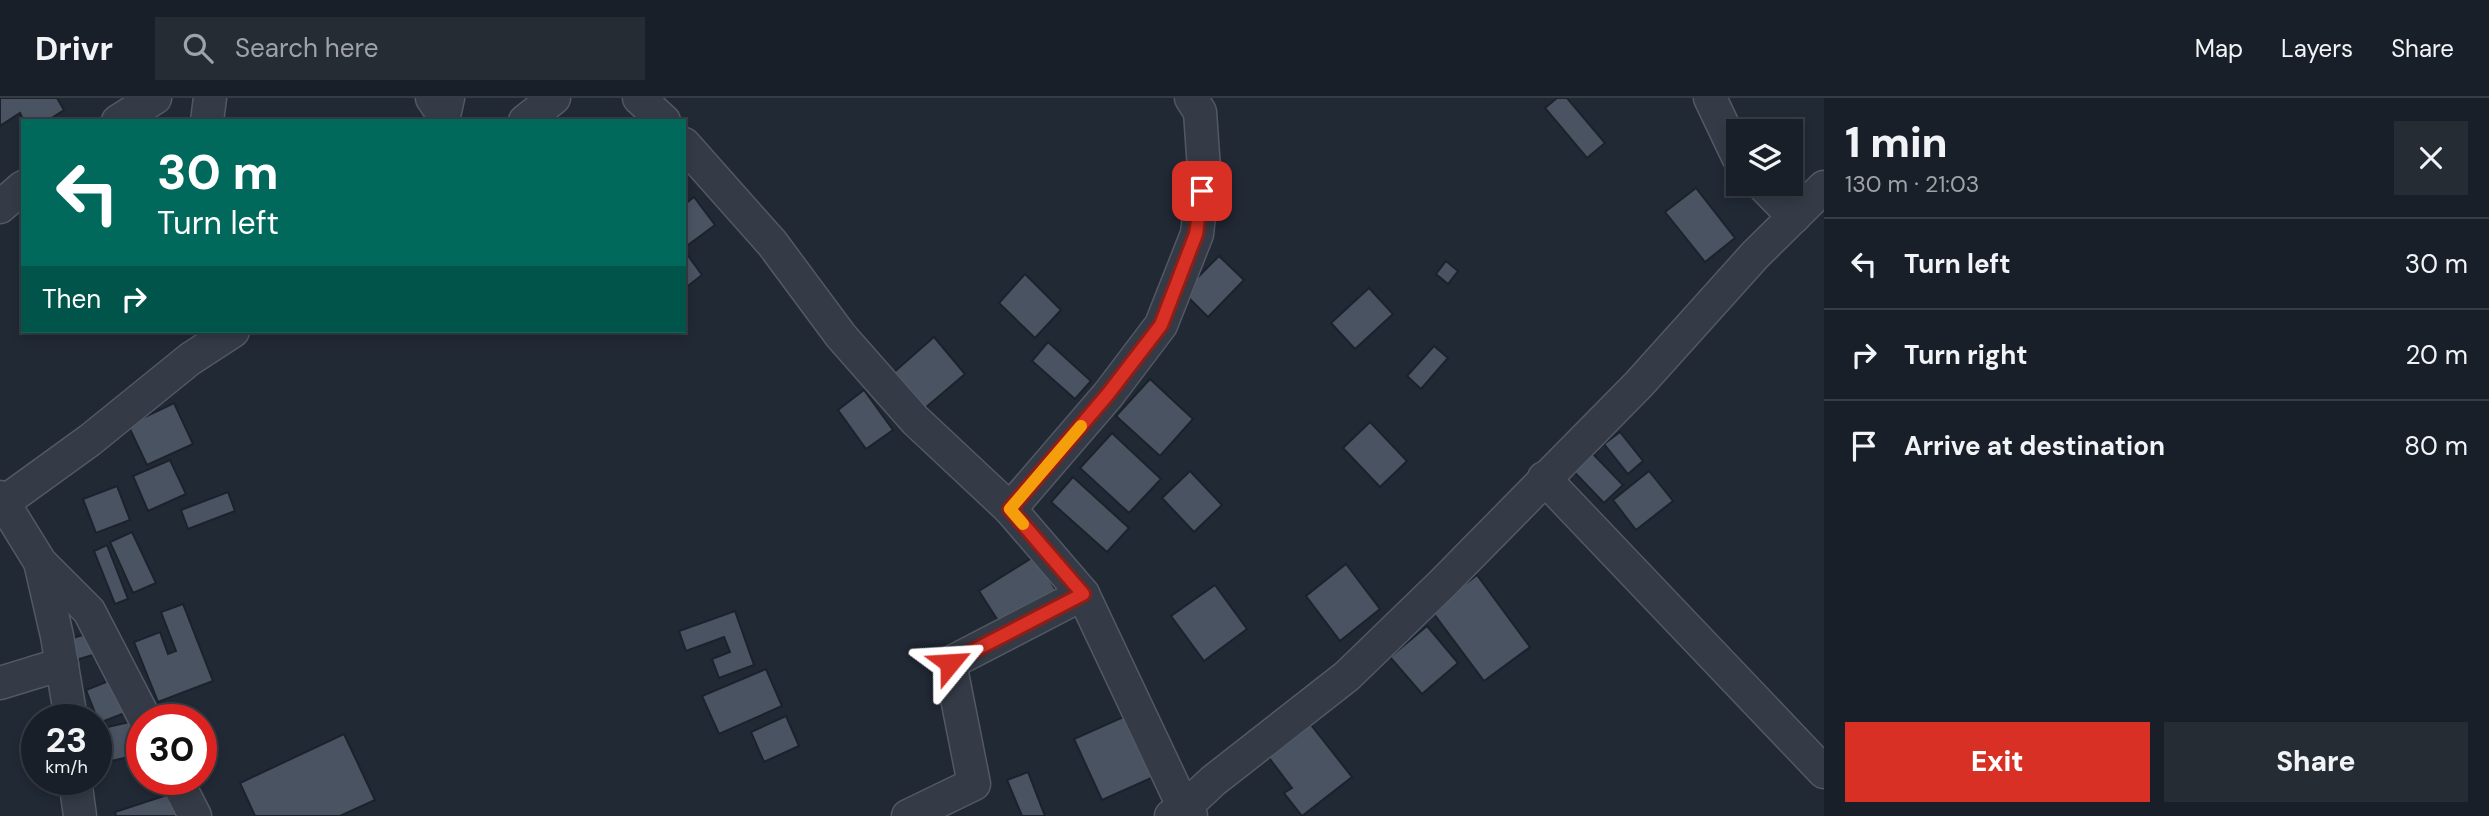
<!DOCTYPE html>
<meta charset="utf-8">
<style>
body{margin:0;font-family:"DM Sans",sans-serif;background:#262c34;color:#f1f3f6;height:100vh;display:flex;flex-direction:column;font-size:26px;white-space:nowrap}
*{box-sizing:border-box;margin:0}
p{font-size:23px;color:#9fa2a8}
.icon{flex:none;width:38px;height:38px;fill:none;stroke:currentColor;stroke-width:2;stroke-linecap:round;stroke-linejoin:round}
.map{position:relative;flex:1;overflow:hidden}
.panel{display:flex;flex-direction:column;background:#191f28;width:665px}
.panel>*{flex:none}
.guide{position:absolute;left:21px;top:21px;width:665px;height:214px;border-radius:0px;box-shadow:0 4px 10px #0003,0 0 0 2px #373d45;background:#00695c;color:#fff;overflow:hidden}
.fabs{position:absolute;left:1726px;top:21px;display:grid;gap:14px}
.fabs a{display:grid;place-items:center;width:77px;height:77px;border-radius:0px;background:#191f28;box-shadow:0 4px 10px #0003,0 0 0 2px #373d45;font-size:35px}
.speed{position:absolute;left:21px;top:606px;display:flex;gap:14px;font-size:35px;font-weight:700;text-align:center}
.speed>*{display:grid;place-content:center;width:91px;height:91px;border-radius:50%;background:#191f28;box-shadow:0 4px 10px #0003,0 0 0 2px #373d45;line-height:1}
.speed small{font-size:18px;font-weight:400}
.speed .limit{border:10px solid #d22;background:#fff;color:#111}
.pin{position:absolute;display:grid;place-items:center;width:60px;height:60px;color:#fff;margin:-30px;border-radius:14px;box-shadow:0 4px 10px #0006}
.me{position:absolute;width:77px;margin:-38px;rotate:63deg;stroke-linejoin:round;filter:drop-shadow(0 0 5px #0008)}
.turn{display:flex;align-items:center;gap:24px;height:147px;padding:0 21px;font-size:32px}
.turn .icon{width:91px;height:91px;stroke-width:2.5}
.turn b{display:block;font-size:49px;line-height:60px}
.then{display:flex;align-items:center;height:66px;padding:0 21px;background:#0003;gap:14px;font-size:26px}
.round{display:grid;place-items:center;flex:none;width:74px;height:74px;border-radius:0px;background:#262c34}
.overview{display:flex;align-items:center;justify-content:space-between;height:119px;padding:0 21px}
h1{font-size:42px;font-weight:800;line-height:52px}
.action{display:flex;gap:14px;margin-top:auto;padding:14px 21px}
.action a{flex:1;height:80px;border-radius:0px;background:#d93025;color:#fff;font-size:28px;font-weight:800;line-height:80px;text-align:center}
.action a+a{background:#262c34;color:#f1f3f6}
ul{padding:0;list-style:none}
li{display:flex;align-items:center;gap:21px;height:91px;padding:0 21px;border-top:2px solid #373d45}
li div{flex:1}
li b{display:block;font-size:26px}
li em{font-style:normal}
header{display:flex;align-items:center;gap:42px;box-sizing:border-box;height:98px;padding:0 35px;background:#191f28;border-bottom:2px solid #373d45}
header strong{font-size:33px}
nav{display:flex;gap:38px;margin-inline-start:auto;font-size:24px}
.search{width:490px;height:63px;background:#262c34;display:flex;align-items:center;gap:18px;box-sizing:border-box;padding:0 24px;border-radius:0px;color:#9fa2a8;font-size:26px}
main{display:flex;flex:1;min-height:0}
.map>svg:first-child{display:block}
.building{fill:#495361;stroke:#1c222c;stroke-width:2}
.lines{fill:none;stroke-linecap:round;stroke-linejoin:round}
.minor-casing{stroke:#525964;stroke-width:35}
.minor{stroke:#343b46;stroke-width:32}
.route-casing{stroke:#8d1f18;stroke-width:18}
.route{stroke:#d93025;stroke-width:12}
.slow{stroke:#f59e0b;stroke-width:12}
</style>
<header>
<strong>Drivr</strong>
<div class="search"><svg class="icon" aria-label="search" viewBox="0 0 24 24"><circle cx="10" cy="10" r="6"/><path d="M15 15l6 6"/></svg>Search here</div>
<nav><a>Map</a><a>Layers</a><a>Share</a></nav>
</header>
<main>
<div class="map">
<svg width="1824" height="718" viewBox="0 0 1824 718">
<rect width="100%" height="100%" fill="#212935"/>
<g class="building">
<path d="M0,0H57L64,12L47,23H24L20,15L0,28Z"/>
<path d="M1557,0H1567L1605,45L1587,60L1545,10Z"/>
<path d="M1696,90L1735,140L1705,164L1665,114Z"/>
<path d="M694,99L715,127L684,150V107Z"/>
<path d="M684,152L702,177L684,191Z"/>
<path d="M1219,158L1244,182L1208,219L1183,194Z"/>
<path d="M1446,163L1458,173L1448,186L1436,176Z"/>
<path d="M1025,176L1061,212L1035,240L999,205Z"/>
<path d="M1369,190L1393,216L1355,251L1331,225Z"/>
<path d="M934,239L965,276L924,311L893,275Z"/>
<path d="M1048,244L1091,283L1075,301L1032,263Z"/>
<path d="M1434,248L1448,260L1421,291L1407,278Z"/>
<path d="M1150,281L1193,321L1160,358L1116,318Z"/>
<path d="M864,292L893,332L866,351L838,312Z"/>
<path d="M174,305L193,346L147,367L128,327Z"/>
<path d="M1370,324L1407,363L1380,389L1343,350Z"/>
<path d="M1620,334L1643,363L1628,376L1604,346Z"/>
<path d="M1112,335L1161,381L1129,415L1080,370Z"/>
<path d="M1583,336L1598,353L1594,357L1623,387L1604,405L1559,358Z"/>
<path d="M170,362L186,396L148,413L133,378Z"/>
<path d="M1190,373L1222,407L1194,434L1162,400Z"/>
<path d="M1649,373L1673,403L1636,432L1613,402Z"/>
<path d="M1073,379L1129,430L1107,454L1051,404Z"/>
<path d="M117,388L130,422L96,435L83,401Z"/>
<path d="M228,394L235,413L188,431L181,412Z"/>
<path d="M132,434L156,485L133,495L110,444Z"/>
<path d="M107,447L128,501L115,506L94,453Z"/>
<path d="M1035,458L1057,494L1002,529L979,493Z"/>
<path d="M1346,466L1380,511L1340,543L1306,498Z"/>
<path d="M1477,477L1530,549L1484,583L1431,512Z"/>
<path d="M1215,487L1247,531L1204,563L1171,518Z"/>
<path d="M183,506L213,583L158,604L134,544L160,534L168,556L176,553L161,514Z"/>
<path d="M735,513L754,567L719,580L712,561L730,554L724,539L686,553L679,533Z"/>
<path d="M1427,528L1458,565L1422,596L1390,559Z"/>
<path d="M100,532L106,553L76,562L69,541Z"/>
<path d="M766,571L782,608L719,636L702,598Z"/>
<path d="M116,580L130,613L99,625L86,592Z"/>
<path d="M1130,616L1158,677L1102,702L1074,641Z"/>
<path d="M786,618L799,648L764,664L751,634Z"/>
<path d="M134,623L142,656L111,663L103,630Z"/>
<path d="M1308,623L1352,679L1302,718L1284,695L1292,690L1266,656Z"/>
<path d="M344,636L375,702L340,718H255L240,685Z"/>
<path d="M1028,674L1045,718H1022L1007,682Z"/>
<path d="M179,693L186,718H116L115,714Z"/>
</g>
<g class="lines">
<defs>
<g id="minor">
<path d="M432,0L444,18L448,0"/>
<path d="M639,0L664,23"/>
<path d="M1710,0L1738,59"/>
<path d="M118,23L155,0"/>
<path d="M207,23L210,0"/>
<path d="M525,23L554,0"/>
<path d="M684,46L772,145L841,238L915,322L1010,411L1083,496L1184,710L1191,718"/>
<path d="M1762,86L1794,119"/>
<path d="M0,109L23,89"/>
<path d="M1544,380L1824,674"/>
<path d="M0,399L40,464L57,538L71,621"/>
<path d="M3,405L90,342L190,261L233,233"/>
<path d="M1010,411L1108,297L1161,227L1197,136L1204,71L1200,14L1191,0"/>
<path d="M40,464L89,513L145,621"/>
<path d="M0,585L62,566"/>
<path d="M75,681L80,718"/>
<path d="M176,681L195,718"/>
<path d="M908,718L974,686L950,565L1083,496"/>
<path d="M1171,718L1184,710L1213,683L1347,578L1443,485L1639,286L1755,157L1824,89"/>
</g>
</defs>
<use href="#minor" class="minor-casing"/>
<use href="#minor" class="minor"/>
</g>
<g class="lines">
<defs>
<path id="route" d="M950,565L1083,496L1010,411L1108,296L1161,227L1196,136L1202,93"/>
</defs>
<use href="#route" class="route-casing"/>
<use href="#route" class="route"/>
<path class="slow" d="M1023,426L1010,411L1081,328"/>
</g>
</svg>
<div class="fabs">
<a><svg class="icon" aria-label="layers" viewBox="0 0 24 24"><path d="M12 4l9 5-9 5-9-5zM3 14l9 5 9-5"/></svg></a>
</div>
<div class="speed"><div>23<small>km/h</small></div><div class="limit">30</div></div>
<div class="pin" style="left:1202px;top:93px;background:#d93025"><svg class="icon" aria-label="arrive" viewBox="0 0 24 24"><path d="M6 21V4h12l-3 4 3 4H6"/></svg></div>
<svg class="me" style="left:950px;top:565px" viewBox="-20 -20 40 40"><path d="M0-17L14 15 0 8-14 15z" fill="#d93025" stroke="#fff" stroke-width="4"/></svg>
<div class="guide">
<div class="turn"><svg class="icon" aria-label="left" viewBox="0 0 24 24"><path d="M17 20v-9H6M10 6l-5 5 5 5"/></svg><div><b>30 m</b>Turn left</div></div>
<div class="then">Then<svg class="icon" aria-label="right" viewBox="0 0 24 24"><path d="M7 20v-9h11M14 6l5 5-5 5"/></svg></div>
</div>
</div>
<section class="panel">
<div class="overview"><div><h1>1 min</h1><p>130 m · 21:03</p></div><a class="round"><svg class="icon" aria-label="close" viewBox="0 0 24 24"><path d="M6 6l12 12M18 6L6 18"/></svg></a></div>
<ul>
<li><svg class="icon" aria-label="left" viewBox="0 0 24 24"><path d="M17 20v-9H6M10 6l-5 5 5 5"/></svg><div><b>Turn left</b></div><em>30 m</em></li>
<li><svg class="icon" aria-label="right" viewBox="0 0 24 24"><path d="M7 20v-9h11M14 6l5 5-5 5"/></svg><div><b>Turn right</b></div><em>20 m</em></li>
<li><svg class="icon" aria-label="arrive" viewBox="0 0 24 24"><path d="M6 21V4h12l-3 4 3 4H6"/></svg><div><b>Arrive at destination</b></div><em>80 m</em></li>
</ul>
<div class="action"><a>Exit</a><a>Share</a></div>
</section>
</main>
